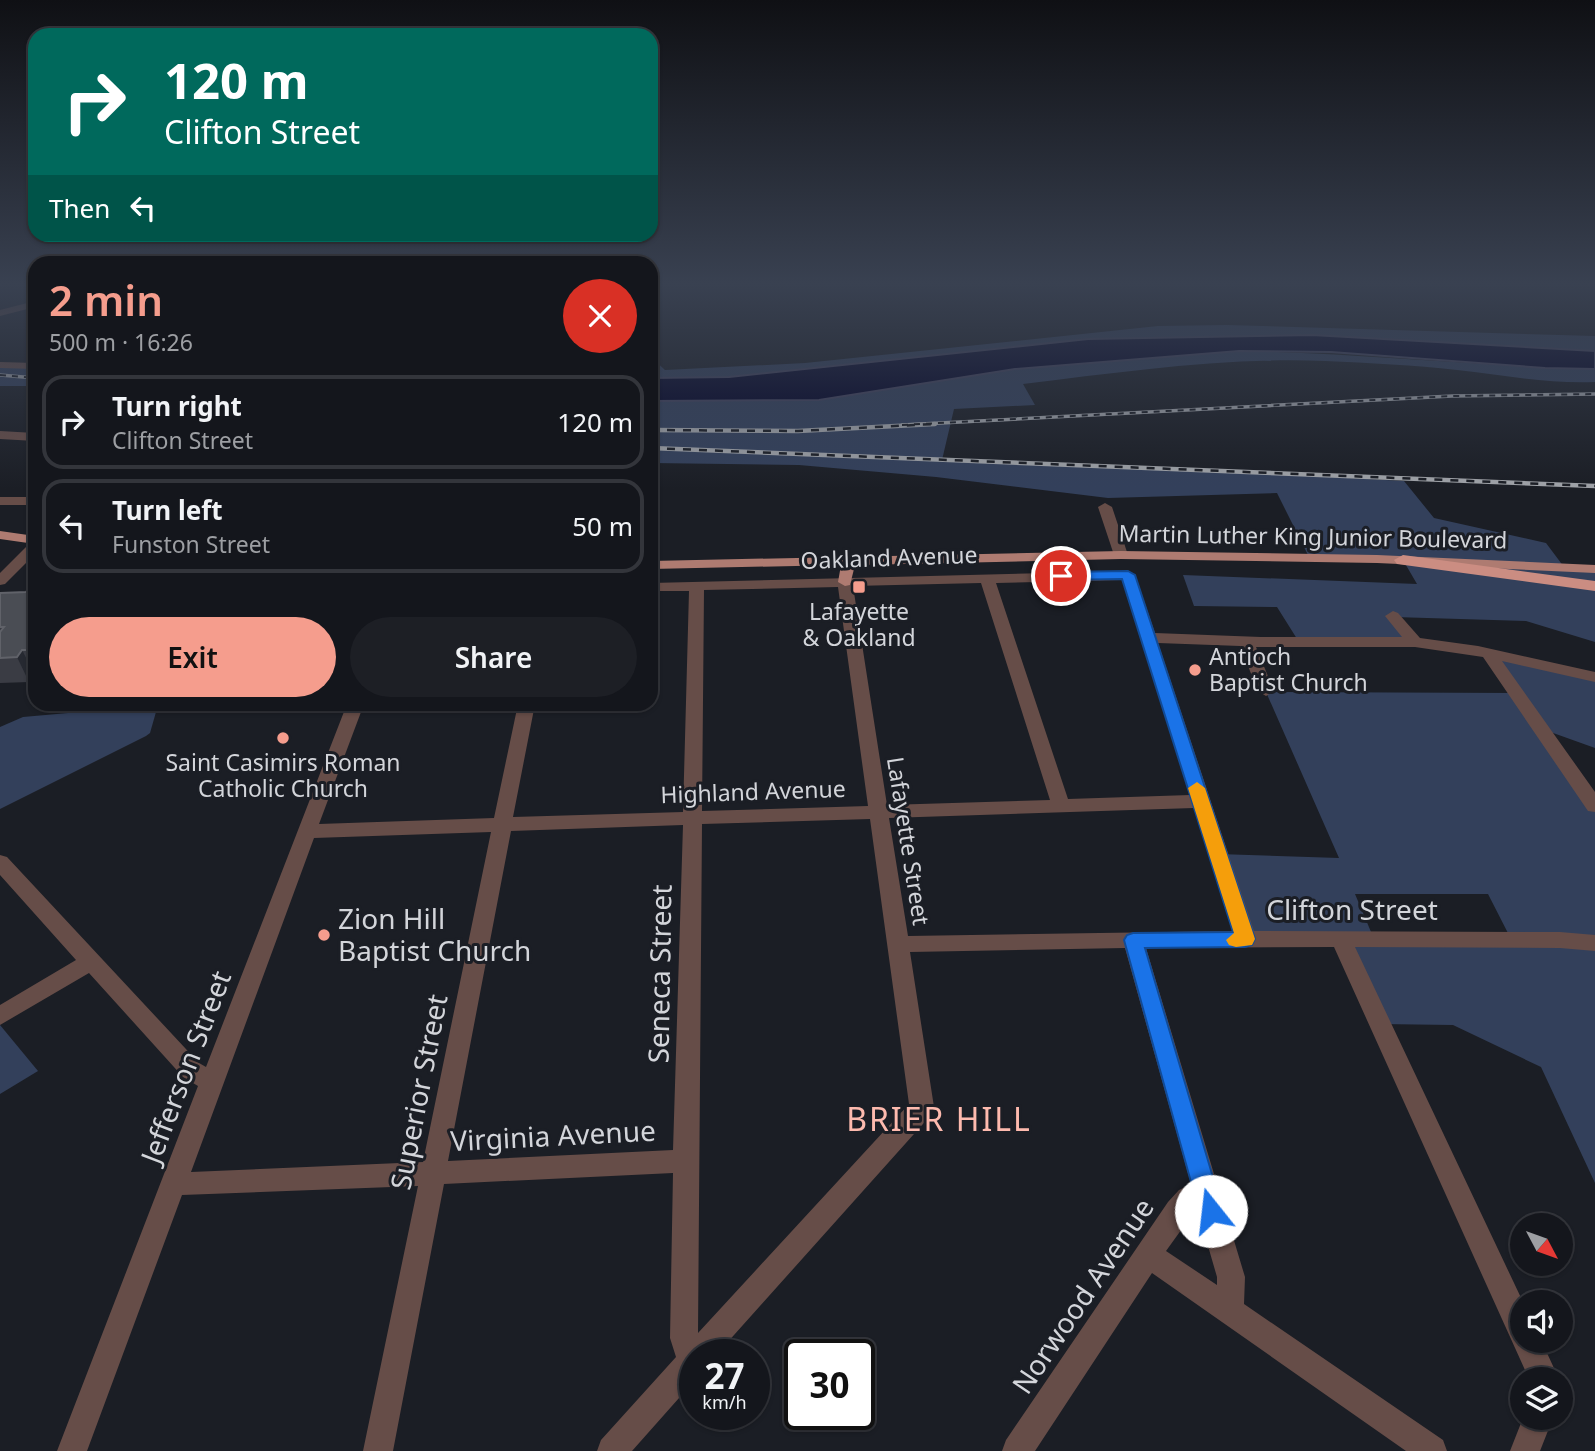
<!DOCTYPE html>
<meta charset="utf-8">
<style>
body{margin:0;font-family:"Noto Sans",sans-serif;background:#1d1f25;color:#f1f3f6;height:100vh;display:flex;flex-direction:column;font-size:26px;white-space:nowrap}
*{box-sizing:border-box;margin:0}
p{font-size:23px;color:#9d9fa3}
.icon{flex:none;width:38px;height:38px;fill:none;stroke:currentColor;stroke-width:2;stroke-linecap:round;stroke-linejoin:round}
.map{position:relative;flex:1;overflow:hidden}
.drawer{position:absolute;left:28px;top:256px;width:630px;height:455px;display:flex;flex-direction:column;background:#14161c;border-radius:21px;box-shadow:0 2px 5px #0004,0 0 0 2px #33353b}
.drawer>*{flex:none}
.banner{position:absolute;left:28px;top:28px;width:630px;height:214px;border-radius:21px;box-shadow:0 2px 5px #0004,0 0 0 2px #33353b;background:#00695c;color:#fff;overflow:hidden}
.needle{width:46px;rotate:131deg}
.buttons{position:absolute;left:1510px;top:1213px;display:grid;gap:14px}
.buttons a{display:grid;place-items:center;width:63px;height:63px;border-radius:50%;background:#14161c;box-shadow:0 2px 5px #0004,0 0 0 2px #33353b;font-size:35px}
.speed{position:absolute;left:679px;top:1339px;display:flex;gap:14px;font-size:35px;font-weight:700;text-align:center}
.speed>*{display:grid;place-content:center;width:91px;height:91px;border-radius:50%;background:#14161c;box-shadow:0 2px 5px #0004,0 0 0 2px #33353b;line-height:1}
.speed small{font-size:18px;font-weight:400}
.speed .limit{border:4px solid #111;border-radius:10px;background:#fff;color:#111}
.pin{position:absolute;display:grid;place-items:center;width:60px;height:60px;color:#fff;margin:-30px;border:4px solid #fff;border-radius:50%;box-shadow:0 2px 7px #0007}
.me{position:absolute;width:77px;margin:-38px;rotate:344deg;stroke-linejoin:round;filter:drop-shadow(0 0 5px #0008)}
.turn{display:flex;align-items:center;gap:24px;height:147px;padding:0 21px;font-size:32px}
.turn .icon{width:91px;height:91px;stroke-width:2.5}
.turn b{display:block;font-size:49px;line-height:60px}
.then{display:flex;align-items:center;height:66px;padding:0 21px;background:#0003;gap:14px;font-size:26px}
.round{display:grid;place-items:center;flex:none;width:74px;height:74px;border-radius:37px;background:#1d1f25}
.overview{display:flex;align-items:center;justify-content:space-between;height:119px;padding:0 21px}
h1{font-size:42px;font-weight:600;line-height:52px;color:#f59d8d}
.primary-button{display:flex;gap:14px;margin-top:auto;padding:14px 21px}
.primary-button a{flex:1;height:80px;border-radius:42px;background:#f59d8d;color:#111;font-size:28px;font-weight:600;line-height:80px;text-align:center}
.primary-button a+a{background:#1d1f25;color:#f1f3f6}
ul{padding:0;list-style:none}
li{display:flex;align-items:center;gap:21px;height:94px;margin:0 14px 10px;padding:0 7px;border:4px solid #33353b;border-radius:21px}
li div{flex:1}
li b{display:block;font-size:26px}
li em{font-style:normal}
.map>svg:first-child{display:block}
.green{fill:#33405b;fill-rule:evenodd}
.water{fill:#010226;stroke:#40415c;stroke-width:2}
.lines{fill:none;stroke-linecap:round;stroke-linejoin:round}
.minor{fill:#664d48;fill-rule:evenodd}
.major{fill:#ae7b71;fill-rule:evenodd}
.highway{fill:#cb8d82;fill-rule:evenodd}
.rail-far1-casing{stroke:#a0a3a8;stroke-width:3.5}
.rail-casing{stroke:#a0a3a8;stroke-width:4.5}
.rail-far1{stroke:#1b1e25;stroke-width:2;stroke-dasharray:6;stroke-linecap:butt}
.rail{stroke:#1b1e25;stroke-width:2.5;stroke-dasharray:8;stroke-linecap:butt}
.wall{fill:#3a3c44}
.shaded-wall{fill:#262931}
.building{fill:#4a4d54;stroke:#606269;stroke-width:2}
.route{fill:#1a73e8;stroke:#114b97;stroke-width:2}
.slow{fill:#f59e0b}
.poi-dot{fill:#f59d8d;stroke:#1b1e25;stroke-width:2.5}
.labels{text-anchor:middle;stroke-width:6;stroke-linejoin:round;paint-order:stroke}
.street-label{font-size:23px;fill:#d3d5da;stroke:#1b1e25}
.poi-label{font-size:23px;fill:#d3d5da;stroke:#1b1e25}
.near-street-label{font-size:28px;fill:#d3d5da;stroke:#1b1e25}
.near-poi-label{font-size:28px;fill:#d3d5da;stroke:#1b1e25;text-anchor:start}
.near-quarter-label{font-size:32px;letter-spacing:2px;fill:#fdbaae;stroke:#1b1e25}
</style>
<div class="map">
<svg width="1595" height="1451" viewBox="0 0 1595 1451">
<rect width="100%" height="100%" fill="#1b1e25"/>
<g class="green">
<path d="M1227,325L1595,336V351L1312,335L1088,339L729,377L651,378V357L665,370L805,363L1158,326Z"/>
<path d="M1239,351C1358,353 1476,366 1595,369V382C1549,384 1503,375 1457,370C1414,365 1369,363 1325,361C1224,357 1123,372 1023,384L1035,405L954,409L942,460L1122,466L1404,481L1434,518L1546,543L1564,567L1595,569V642L1526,621L1394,617L1415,642H1299L1277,607L1194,606L1183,575L1417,584L1403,560L1309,557L1277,493L1108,498L936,477L799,465L651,463V401L819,400L1015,369Z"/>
<path d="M0,365L35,366V386H0Z"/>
<path d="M1488,653L1595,677V748L1542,729L1595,806V1183L1541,1067L1453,1025L1380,1024L1341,940L1246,939L1218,854L1339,858L1266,692L1515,693ZM1355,894H1488L1511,939H1374Z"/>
<path d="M158,705L150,733L146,736L0,809V727L23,717Z"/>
<path d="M0,1025L38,1071L0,1094Z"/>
</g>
<path class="water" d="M1312,335L1595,351V369L1545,368L1331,352L1239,351L1015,369L819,400L651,401V378L729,377L1088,339Z"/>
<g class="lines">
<g class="minor">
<path d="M35,301V307L0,316V310Z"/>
<path d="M0,362L35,363V369L0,368Z"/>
<path d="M0,431L35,433V441L0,439Z"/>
<rect x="0" y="497" width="35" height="8"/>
<path d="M1105,503L1112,507L1128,555L1126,558L1121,559L1114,555L1098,507Z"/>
<path d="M35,542V554L5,584L0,585V573L30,543Z"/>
<path d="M1128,571L1135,575L1155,633L1261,637H1402L1385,616L1393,611L1398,613L1420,638L1478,646L1595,672V682L1502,661L1595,792V812L1588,811L1483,657L1415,647H1256L1274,691L1266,696L1258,691L1240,646L1158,643L1254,931L1560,932L1595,935V951L1560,948L1355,947L1523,1302L1522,1340H1541L1559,1379H1529L1334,947L1146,948L1245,1277L1244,1304L1443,1440L1447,1451H1406L1152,1273L1035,1451H1002L1006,1440L1168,1202L1179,1190L1191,1184L1125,948L910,952L934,1107L931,1115L717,1354H695V1380L632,1451H597L601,1440L676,1357L670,1338L673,1173L444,1184L393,1451H363L418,1186L182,1195L87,1451H57L198,1086L183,1077L89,973L0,1025V1005L76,960L0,875V855L7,857L199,1063L206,1067L347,704H364L319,824L494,818L518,704H535L513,817L683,812L689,591H651V583ZM1122,580L1190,795L1068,799L996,583ZM981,583L1050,800L887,805L853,586ZM838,587L868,806L702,811L704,590ZM1194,808L1233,931L908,936L889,818ZM870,819L909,1104L698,1333L702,824ZM683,825L673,1150L448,1161L511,831ZM491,832L423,1162L191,1172L314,838ZM1197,1208L1217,1277V1285L1166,1251Z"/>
<path d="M150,704H187C179,712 158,712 150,704Z"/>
<path d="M1523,1418H1553L1540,1451H1510Z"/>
</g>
<g class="major">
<path d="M0,531L35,536V544L0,539Z"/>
<path d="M1121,551L1377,555L1595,565V573L1377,563L1121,559L861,565L854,569L850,585L845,586L838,582L841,565L651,569V561Z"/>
</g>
<path class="highway" d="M1403,555L1595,581V591L1397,564L1394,560Z"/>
<defs>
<g id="rail-far1">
<path d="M0,375L35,378"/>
<path d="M902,425L1452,396L1595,394"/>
</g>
<g id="rail">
<path d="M651,430L798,431L935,424"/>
<path d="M651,448L1595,486"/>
</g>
</defs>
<use href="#rail-far1" class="rail-far1-casing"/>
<use href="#rail" class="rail-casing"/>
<use href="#rail-far1" class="rail-far1"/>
<use href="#rail" class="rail"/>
</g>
<path class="wall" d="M35,584V675L29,682L0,683V593L26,592Z"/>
<g class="shaded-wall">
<path d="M35,643V662L29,650Z"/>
<path d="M22,650L35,675L29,682L17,657Z"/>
</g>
<path class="building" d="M32,584H35V643L29,650H22L17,657L0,658V632L4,627H0V593L26,592Z"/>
<linearGradient id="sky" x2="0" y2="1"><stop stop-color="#0f1014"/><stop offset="0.58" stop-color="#394151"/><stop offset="1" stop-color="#394151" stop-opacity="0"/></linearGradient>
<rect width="1595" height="489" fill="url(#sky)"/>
<path class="route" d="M1128,571L1135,575L1255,939L1252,945L1245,947L1145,948L1223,1211L1220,1219L1211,1222L1203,1219L1199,1211L1124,940L1127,935L1133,933L1233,932L1122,579L1061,580L1054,576L1061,572Z"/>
<path class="slow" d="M1197,782L1205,788L1255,939L1252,945L1236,947L1229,945L1226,940L1234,933L1188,788Z"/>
<g class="poi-dot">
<rect x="852" y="580" width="14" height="14" rx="3.5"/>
<circle cx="1195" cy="670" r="7"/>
<circle cx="283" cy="738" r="7"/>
<circle cx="324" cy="935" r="7"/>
</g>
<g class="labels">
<g class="street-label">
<text transform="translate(1313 537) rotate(1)" y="8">Martin Luther King Junior Boulevard</text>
<text transform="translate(889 558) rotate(-2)" y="8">Oakland Avenue</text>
<text transform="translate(753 792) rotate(-2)" y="8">Highland Avenue</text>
<text transform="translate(908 841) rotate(81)" y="8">Lafayette Street</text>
</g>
<g class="poi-label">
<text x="859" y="620">Lafayette<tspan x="859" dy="26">&amp; Oakland</tspan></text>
<text x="1209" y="665" text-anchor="start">Antioch<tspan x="1209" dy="26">Baptist Church</tspan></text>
<text x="283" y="771">Saint Casimirs Roman<tspan x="283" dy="26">Catholic Church</tspan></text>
</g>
<g class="near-street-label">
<text x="1352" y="920">Clifton Street</text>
<text transform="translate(660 974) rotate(-89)" y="10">Seneca Street</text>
<text transform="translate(186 1067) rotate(-69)" y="10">Jefferson Street</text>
<text transform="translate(419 1092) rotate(-79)" y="10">Superior Street</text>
<text transform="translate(553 1136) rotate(-3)" y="10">Virginia Avenue</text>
<text transform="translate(1083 1296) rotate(-56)" y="10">Norwood Avenue</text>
</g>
<g class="near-poi-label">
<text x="338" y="929">Zion Hill<tspan x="338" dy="32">Baptist Church</tspan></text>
</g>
<g class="near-quarter-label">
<text x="939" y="1131">BRIER HILL</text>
</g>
</g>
</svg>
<div class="buttons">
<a><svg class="needle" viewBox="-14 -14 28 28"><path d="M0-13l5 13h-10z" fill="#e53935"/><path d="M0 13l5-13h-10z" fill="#9d9fa3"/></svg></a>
<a><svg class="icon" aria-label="sound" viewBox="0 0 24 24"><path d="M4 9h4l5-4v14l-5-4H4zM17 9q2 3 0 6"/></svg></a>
<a><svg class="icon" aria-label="layers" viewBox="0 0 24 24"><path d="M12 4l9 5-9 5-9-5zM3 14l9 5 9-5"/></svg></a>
</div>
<div class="speed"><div>27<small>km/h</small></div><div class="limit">30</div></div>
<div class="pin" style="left:1061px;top:576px;background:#d93025"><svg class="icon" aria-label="arrive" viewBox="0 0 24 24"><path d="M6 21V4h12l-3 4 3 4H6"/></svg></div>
<svg class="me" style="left:1211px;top:1211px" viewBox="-20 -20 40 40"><circle r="19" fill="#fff"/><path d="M0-13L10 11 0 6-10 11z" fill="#1a73e8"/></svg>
<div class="banner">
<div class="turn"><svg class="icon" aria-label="right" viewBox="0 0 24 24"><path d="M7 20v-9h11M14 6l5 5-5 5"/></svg><div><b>120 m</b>Clifton Street</div></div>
<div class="then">Then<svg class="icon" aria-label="left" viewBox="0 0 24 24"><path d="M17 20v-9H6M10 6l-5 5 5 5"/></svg></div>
</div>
<section class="drawer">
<div class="overview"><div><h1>2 min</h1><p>500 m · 16:26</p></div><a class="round" style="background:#d93025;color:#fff"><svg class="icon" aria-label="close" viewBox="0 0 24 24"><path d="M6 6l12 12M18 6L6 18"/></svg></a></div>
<ul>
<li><svg class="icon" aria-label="right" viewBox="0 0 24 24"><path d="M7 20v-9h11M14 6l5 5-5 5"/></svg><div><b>Turn right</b><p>Clifton Street</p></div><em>120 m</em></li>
<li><svg class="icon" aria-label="left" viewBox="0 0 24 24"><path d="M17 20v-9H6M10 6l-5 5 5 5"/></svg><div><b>Turn left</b><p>Funston Street</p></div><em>50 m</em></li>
</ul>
<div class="primary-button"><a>Exit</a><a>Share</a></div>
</section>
</div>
